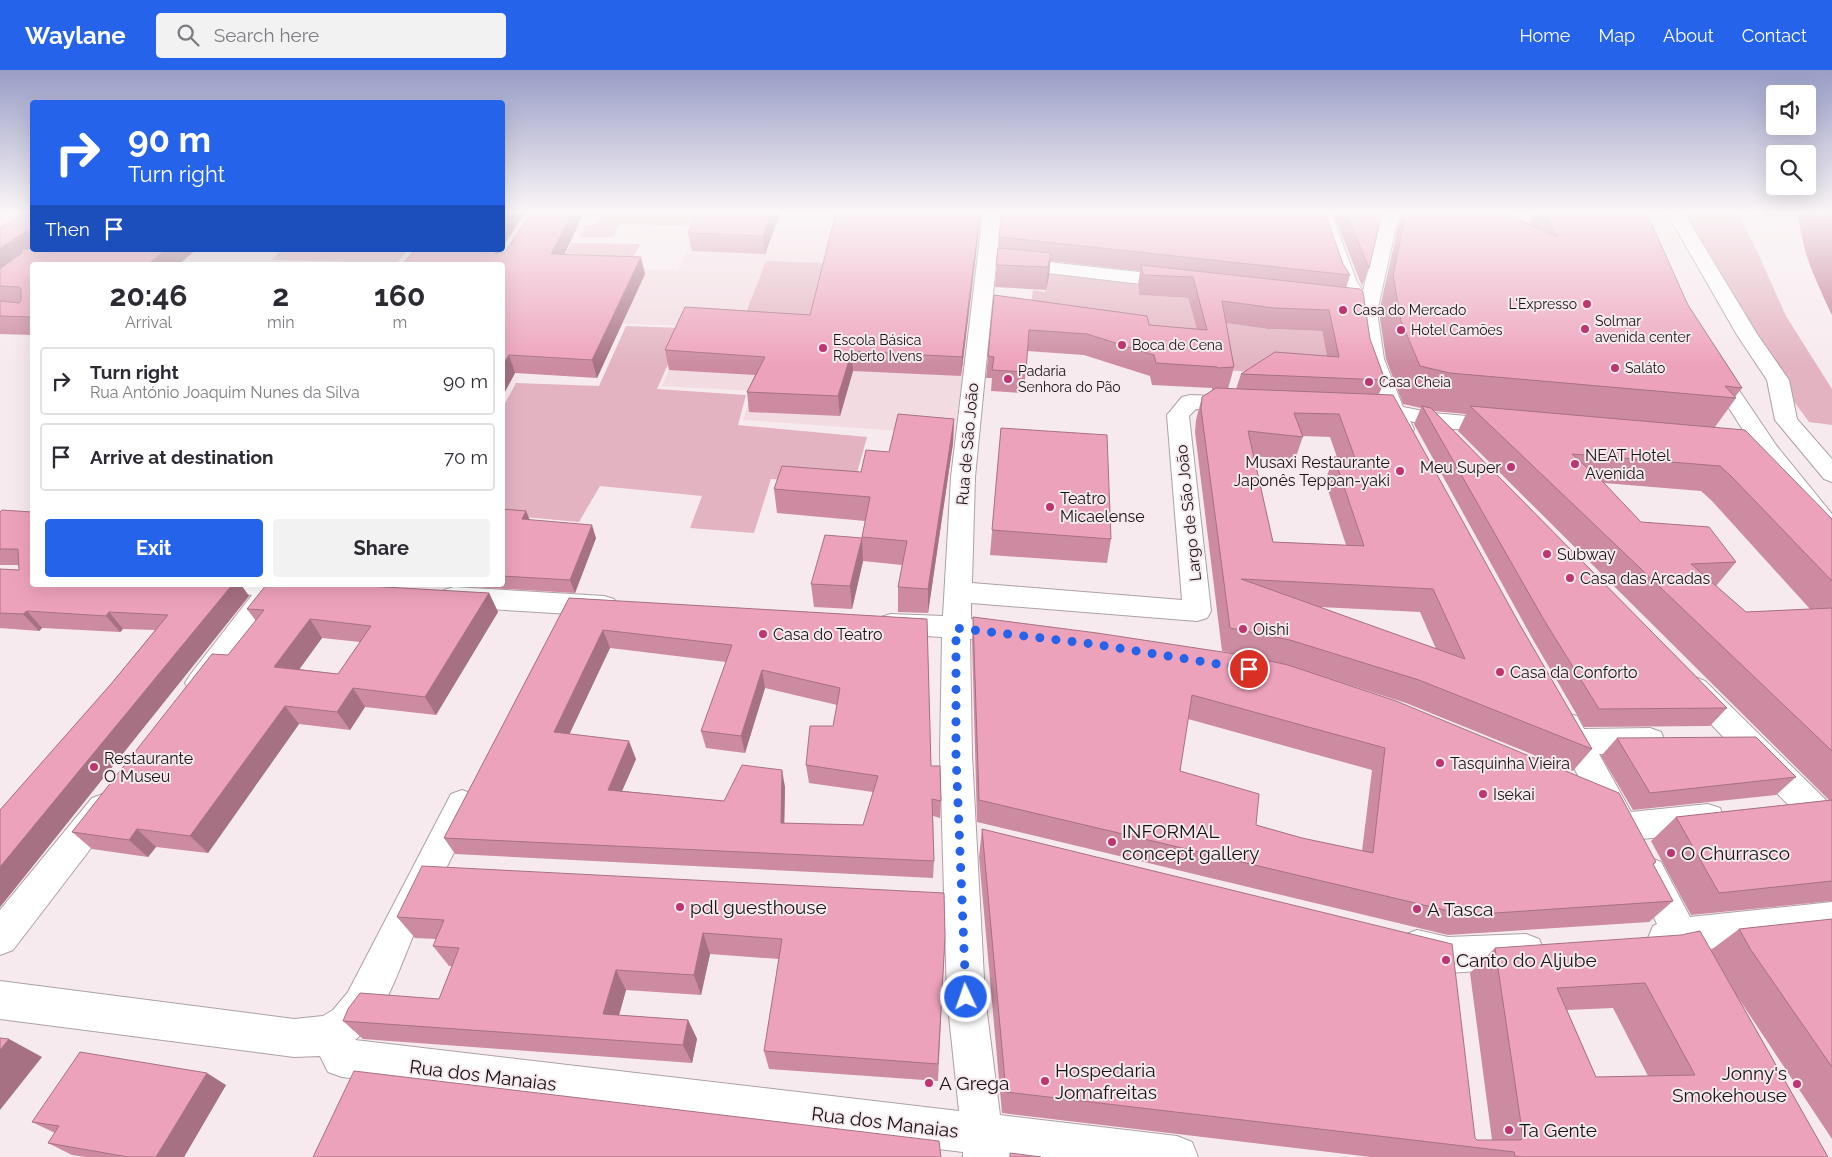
<!DOCTYPE html>
<meta charset="utf-8">
<style>
body{margin:0;font-family:Raleway,sans-serif;background:#f2f2f3;color:#2b2b33;height:100vh;display:flex;flex-direction:column;font-size:19px;white-space:nowrap}
*{box-sizing:border-box;margin:0}
p{font-size:16px;color:#7c7c81}
.icon{flex:none;width:28px;height:28px;fill:none;stroke:currentColor;stroke-width:2;stroke-linecap:round;stroke-linejoin:round}
.map{position:relative;flex:1;overflow:hidden}
.drawer{position:absolute;left:30px;top:192px;width:475px;height:325px;display:flex;flex-direction:column;background:#fff;border-radius:5px;box-shadow:0 5px 20px #0002}
.drawer>*{flex:none}
.top-card{position:absolute;left:30px;top:30px;width:475px;height:152px;border-radius:5px;box-shadow:0 5px 20px #0002;background:#2563eb;color:#fff;overflow:hidden}
.fabs{position:absolute;left:1766px;top:15px;display:grid;gap:10px}
.fabs a{display:grid;place-items:center;width:50px;height:50px;border-radius:5px;background:#fff;box-shadow:0 5px 20px #0002;font-size:25px}
.pin{position:absolute;display:grid;place-items:center;width:42px;height:42px;color:#fff;margin:-21px;border:2px solid #fff;border-radius:50%;box-shadow:0 1px 5px #0007}
.me{position:absolute;width:55px;margin:-28px;rotate:357deg;stroke-linejoin:round;filter:drop-shadow(0 0 4px #0008)}
.turn{display:flex;align-items:center;gap:18px;height:105px;padding:0 15px;font-size:22px}
.turn .icon{width:65px;height:65px;stroke-width:2.5}
.turn b{display:block;font-size:35px;line-height:42px}
.then{display:flex;align-items:center;height:48px;padding:0 15px;background:#0003;gap:10px;font-size:19px}
.eta{display:flex;justify-content:space-evenly;align-items:center;height:85px;text-align:center}
.eta b{font-size:30px;font-weight:700;line-height:35px}
.cta{display:flex;gap:10px;margin-top:auto;padding:10px 15px}
.cta a{flex:1;height:58px;border-radius:5px;background:#2563eb;color:#fff;font-size:20px;font-weight:700;line-height:58px;text-align:center}
.cta a+a{background:#f2f2f3;color:#2b2b33}
ul{padding:0;list-style:none}
li{display:flex;align-items:center;gap:15px;height:68px;margin:0 10px 8px;padding:0 5px;border:2px solid #e1e1e2;border-radius:5px}
li div{flex:1}
li b{display:block;font-size:19px}
li em{font-style:normal}
header{display:flex;align-items:center;gap:30px;box-sizing:border-box;height:70px;padding:0 25px;background:#2563eb;color:#fff}
header strong{font-size:24px}
nav{display:flex;gap:28px;margin-inline-start:auto;font-size:18px}
.search{width:350px;height:45px;background:#f2f2f3;display:flex;align-items:center;gap:12px;box-sizing:border-box;padding:0 18px;border-radius:5px;color:#7c7c81;font-size:19px}
.map>svg:first-child{display:block}
.built{fill:#f2dce2}
.green{fill:#e3b3c1}
.water{fill:#c37b94}
.pier{fill:#f7eaee}
.lines{fill:none;stroke-linecap:round;stroke-linejoin:round}
.minor-casing{stroke:#ada1a4;stroke-width:2}
.major-casing{stroke:#ada1a4;stroke-width:2}
.minor{fill:#fff;fill-rule:evenodd}
.major{fill:#fff;fill-rule:evenodd}
.wall{fill:#cc8ba1;fill-rule:evenodd}
.shaded-wall{fill:#a67183}
.building{fill:#eda2bb;stroke:#a67183;fill-rule:evenodd}
.route{stroke:#2563eb;stroke-width:9;stroke-dasharray:0 16.2}
.poi-dot{fill:#be3571;stroke:#f7eaee;stroke-width:2}
.labels{text-anchor:middle;stroke-width:4;stroke-linejoin:round;paint-order:stroke}
.far-poi-label{font-size:14px;fill:#181415;stroke:#f7eaee;text-anchor:start}
.street-label{font-size:16px;fill:#181415;stroke:#f7eaee}
.poi-label{font-size:16px;fill:#181415;stroke:#f7eaee;text-anchor:start}
.near-poi-label{font-size:19px;fill:#181415;stroke:#f7eaee;text-anchor:start}
.near-street-label{font-size:19px;fill:#181415;stroke:#f7eaee}
</style>
<header>
<strong>Waylane</strong>
<div class="search"><svg class="icon" aria-label="search" viewBox="0 0 24 24"><circle cx="10" cy="10" r="6"/><path d="M15 15l6 6"/></svg>Search here</div>
<nav><a>Home</a><a>Map</a><a>About</a><a>Contact</a></nav>
</header>
<div class="map">
<svg width="1832" height="1087" viewBox="0 0 1832 1087">
<rect width="100%" height="100%" fill="#f7eaee"/>
<path class="built" d="M697,156L837,160L833,179L979,183L955,361L931,359L899,361L743,350L752,321L662,316L688,256L503,249L502,204L509,193L678,200Z"/>
<g class="green">
<path d="M584,143H725L693,154L691,156L620,154L613,167H579L586,155H595L600,146H582Z"/>
<path d="M1681,143H1738L1757,181L1786,246L1832,319V355L1809,352L1778,310Z"/>
<path d="M571,173L640,174L630,194L561,192Z"/>
<path d="M281,180H408L397,193L272,190Z"/>
<path d="M766,191L825,193L806,257L742,253Z"/>
<path d="M1049,204L1137,212L1139,225L1188,228L1194,248L1268,259L1322,261L1332,308L1225,300L1029,250L1033,220L1045,222Z"/>
<path d="M626,256L684,258L657,319L746,325L738,355L867,367L854,414L771,409L754,463L690,458L702,426L600,416L579,452L503,445V337L516,313L599,316Z"/>
</g>
<path class="water" d="M1797,143H1832V245C1815,212 1802,180 1797,143Z"/>
<path class="pier" d="M1795,143H1797L1806,187L1832,247L1815,217L1804,188Z"/>
<g class="lines">
<defs>
<g id="minor">
<path d="M983,143H1001L975,407L972,513L1182,530L1167,345L1182,327L1190,325L1239,327L1247,329L1250,334L1247,339L1239,341L1196,339L1189,346L1211,541L1207,548L1197,551L971,533V549L1020,557L1024,564L1020,571L1010,574L970,569L972,685L985,927L1000,1045L1177,1066L1192,1072L1198,1087H963V1082L342,1007L328,1002L320,986L294,987L0,949V911L294,949L323,946L333,940L348,922L451,724L462,720L473,724L478,734C458,775 437,816 417,857C400,894 388,943 355,970L959,1041L947,927L940,685L942,567L891,564L881,561L877,554L881,547L891,544L943,546L951,407Z"/>
<path d="M1314,143H1331L1357,212L1363,221L1382,143H1399L1377,242L1384,289L1403,337L1433,343L1500,349L1508,351L1511,356L1508,361L1500,363L1432,357L1410,351L1414,359L1411,364L1403,366L1395,364L1382,340L1364,289L1357,242L1339,212Z"/>
<path d="M1667,143H1684L1757,264L1789,310L1797,349L1832,389V412L1824,409L1775,350L1767,310L1737,265Z"/>
<path d="M1012,188L1175,206L1182,208L1184,212L1182,216L1175,218L1005,198L1003,194L1005,190Z"/>
<path d="M230,515H314L315,518L311,525L302,528L281,526L210,621L200,624L190,621L185,613L190,605L252,525L234,522Z"/>
<path d="M454,517L604,526L614,529L618,536L614,543L604,546L454,537L444,534L440,527L444,520Z"/>
<path d="M1695,607L1705,611L1832,736V773L1820,768L1685,627L1680,619L1685,611Z"/>
<path d="M1566,643L1577,646L1584,659L1650,658L1661,662L1665,671L1661,680L1650,684H1599L1631,742L1708,734L1720,738L1724,748L1720,758L1708,762L1623,771L1611,767L1551,655L1555,646Z"/>
<path d="M103,724L114,728L119,738L114,748L13,880L0,885V840L92,728Z"/>
<path d="M1649,787L1661,792L1690,847L1832,832V866L1708,879L1716,898L1711,911L1698,916L1685,911L1672,884L1666,885L1653,880L1648,868L1653,856L1657,854L1632,803L1637,792Z"/>
<path d="M1417,860L1448,867L1526,864L1539,869L1544,881L1539,893L1526,898L1448,903L1404,889L1399,877L1404,865Z"/>
</g>
<path id="major" d="M1715,293L1722,295L1776,375L1832,444V470L1823,467L1759,385L1704,299L1708,295Z"/>
</defs>
<use href="#minor" class="minor-casing"/>
<use href="#major" class="major-casing"/>
<use href="#minor" class="minor"/>
<use href="#major" class="major"/>
</g>
<g class="wall">
<path d="M32,143V265L0,264V158Z"/>
<path d="M780,143L765,184L692,181L688,163Z"/>
<path d="M981,143L961,306L853,301L840,346L749,342L747,322L755,305L669,300L665,280L810,245Z"/>
<path d="M1333,143H1382L1369,198L1362,216Z"/>
<path d="M1402,143H1505L1529,154L1534,143H1638L1688,235L1742,318L1735,327L1736,328L1715,357L1832,449V831L1691,845L1651,771L1676,747L1829,730L1458,361L1466,344L1434,341L1727,638L1710,656L1584,657L1532,568L1414,354L1421,338L1403,334L1386,289L1379,242L1399,153ZM1604,413L1701,421L1712,431L1810,539L1746,542L1716,516L1736,492L1641,452Z"/>
<path d="M999,167L1343,194L1350,205L1346,218L1370,269L1385,310L1379,324L1520,555L1592,679L1573,701L1406,633L1302,600L1656,792L1653,795L1673,831L1649,852L1448,865L977,752L972,571L973,547L1239,585L1222,581L1195,362L1196,350L1202,327L1214,320H1212V318L1152,315L1150,306L1084,285L1027,281L1024,323L991,321L992,308H986L994,225L1149,255L1197,259L1188,228L1139,225L1138,215L1140,201L1050,191L1049,206L1046,220L995,217ZM1226,253L1268,259L1322,261L1327,286L1241,304L1236,319H1228L1234,297ZM1303,366L1330,367L1337,387H1334L1325,411L1346,475L1273,472L1254,386L1295,390ZM1320,537L1420,542L1436,579ZM1188,649L1372,700L1362,781L1302,768L1256,755L1180,701Z"/>
<path d="M499,183L564,184L645,204L597,308L515,303L502,327V195Z"/>
<path d="M954,349L953,373L928,543L898,542V517L902,495L863,491L852,539L814,537L811,514L862,468L865,451L777,443L774,419L861,402L889,382Z"/>
<path d="M1001,358L1111,469L1107,493L990,485Z"/>
<path d="M502,439L526,441L530,450L596,468L575,523L440,515H502Z"/>
<path d="M2,440L32,515H241L249,526L0,837V740L111,614L155,560L123,559L120,562L42,558L39,561L0,558V499L19,500V495H0V442Z"/>
<path d="M489,523L498,542L436,645L365,637L350,660L299,654L208,783L156,777L148,787L92,779L72,762L228,585L256,551L247,539ZM322,568L360,572L338,604L299,599Z"/>
<path d="M569,528L927,549L931,696L941,731L940,748L933,746L934,791L933,808L455,784L444,768ZM610,578L726,592L701,661L706,678L745,683L765,618L837,635L833,656L806,695L809,713L873,722L863,755L784,753L785,717L724,731L622,721L636,689L569,664Z"/>
<path d="M1617,668L1796,707L1776,725L1633,740L1601,686Z"/>
<path d="M982,759L1477,1070H1492L1470,903L1495,878L1711,880L1739,859L1832,849V1069L1737,926L1828,1087H1371L1002,1043L979,787ZM1613,938L1648,1006L1596,1007L1567,940Z"/>
<path d="M397,847L945,867L938,1011L769,999L764,981L779,889L710,884L701,925L626,920L619,945L688,950L697,969L692,993L363,969L343,951L439,929L452,896H449L433,876L436,869L415,868Z"/>
<path d="M226,1015L184,1087H86L72,1085L48,1073L55,1063L32,1052Z"/>
</g>
<g class="shaded-wall">
<path d="M509,143H525L502,178V152Z"/>
<path d="M572,143H584L556,202L551,184Z"/>
<path d="M771,143H780L765,184L763,166Z"/>
<path d="M980,143H981L961,306L962,287Z"/>
<path d="M27,161L32,169V180L0,204V178Z"/>
<path d="M165,180H196L178,195H147Z"/>
<path d="M487,180H501L497,186Z"/>
<path d="M1051,183L1049,206L1046,220L1048,197Z"/>
<path d="M641,187L645,204L597,308L592,290Z"/>
<path d="M852,281L853,301L840,346L838,326Z"/>
<path d="M509,285L515,303L502,327V296Z"/>
<path d="M954,349L953,373L928,543V519Z"/>
<path d="M526,441L531,454L522,449Z"/>
<path d="M592,455L596,468L575,523L570,510Z"/>
<path d="M862,468L863,491L852,539L850,516Z"/>
<path d="M232,515H241L249,526L0,837V797Z"/>
<path d="M489,523L498,542L436,645L425,627Z"/>
<path d="M27,541L42,558L39,561L23,544Z"/>
<path d="M109,542L123,559L120,562L106,546Z"/>
<path d="M310,549L322,568L288,615L274,597Z"/>
<path d="M603,560L610,578L562,680L554,662Z"/>
<path d="M762,600L765,618L745,683L741,666Z"/>
<path d="M353,618L365,637L350,660L337,642Z"/>
<path d="M285,636L299,654L208,783L190,766Z"/>
<path d="M629,671L636,689L615,737L608,720Z"/>
<path d="M782,700L785,717L784,769L781,753Z"/>
<path d="M137,759L156,777L148,787L129,770Z"/>
<path d="M703,863L710,884L701,925L694,905Z"/>
<path d="M616,900L626,920L614,963L603,944Z"/>
<path d="M688,950L697,969L692,993L683,975Z"/>
<path d="M9,969L42,987L0,1040V980Z"/>
<path d="M207,1003L226,1015L184,1087H156Z"/>
</g>
<g class="building">
<path d="M24,143H32V161H27L0,178V158Z"/>
<path d="M502,143H509L502,152Z"/>
<path d="M531,143H572L551,184L641,187L592,290L509,285L502,296V195H402L415,180H494L495,184L505,182Z"/>
<path d="M698,143H771L763,166L688,163Z"/>
<path d="M836,143H980L962,287L852,281L838,326L747,322L765,287L665,280L685,237L810,245Z"/>
<path d="M1002,143H1325L1343,194L1350,205L999,167Z"/>
<path d="M1346,143H1382L1369,198Z"/>
<path d="M1406,143H1505L1557,167L1545,143H1638V144L1648,146L1688,235L1742,318L1725,316L1736,328L1450,303L1420,296L1401,251L1393,205Z"/>
<path d="M32,178V180H165L147,195H32V247L0,246V231L19,233L21,231V219L19,217L0,216V199L22,183V179H31Z"/>
<path d="M998,178L1051,183L1048,197L996,195Z"/>
<path d="M377,194L398,195H376Z"/>
<path d="M1141,195L1360,219L1363,222L1370,269L1385,310L1241,304L1275,282L1339,287L1329,240L1274,238L1222,231L1234,297L1218,298L1217,297L1156,293L1154,285L1087,264L1029,260L1026,302L992,300L994,287L988,286L994,225L1147,246L1149,255L1207,260L1193,207L1143,205Z"/>
<path d="M1216,318L1393,325L1520,555L1592,679L1419,610L1290,570L1230,558L1201,339L1202,327ZM1294,343L1339,344L1355,388L1334,387L1364,476L1273,472L1248,361L1303,367ZM1241,509L1433,519L1465,589Z"/>
<path d="M1422,336L1431,338L1727,638L1599,639L1544,550Z"/>
<path d="M1470,336L1745,360L1832,449V511L1731,406L1720,396L1572,384L1604,413L1641,452L1709,457L1736,492L1691,494L1746,542L1832,538V681Z"/>
<path d="M898,344L954,349L928,519L898,517L907,471L862,467L870,427L774,419L782,396L861,402L866,380L889,382Z"/>
<path d="M1001,358L1107,365L1111,469L992,460Z"/>
<path d="M502,439L526,441L522,449L592,455L570,510L502,506Z"/>
<path d="M2,440L32,442V515H232L0,797V740L111,614L168,545L109,542L106,546L27,541L23,544L0,543V499L19,500L18,479H0V442Z"/>
<path d="M825,465L862,468L850,516L811,514Z"/>
<path d="M266,515H350L489,523L425,627L353,618L337,642L285,636L190,766L137,759L129,770L72,762L212,584L228,585L264,540L247,539ZM310,549L371,556L338,604L274,597Z"/>
<path d="M569,528L927,549L931,696H940L941,731L932,729L934,791L444,768ZM603,560L732,575L701,661L741,666L762,600L840,618L833,656H810L806,695L878,706L863,755L781,753L782,700L742,695L724,731L608,720L629,671L554,662Z"/>
<path d="M973,547L1097,563L1242,585L1288,595L1396,631L1619,723L1656,792L1653,794L1673,831L1466,845L979,730ZM1192,625L1385,678L1373,783L1302,768L1256,755L1259,724L1180,701Z"/>
<path d="M1756,667L1796,707L1650,723L1617,668Z"/>
<path d="M1832,730V811L1719,823L1676,747Z"/>
<path d="M982,759L1452,874L1475,1068L1477,1070H1521L1523,1067L1495,878L1681,865L1700,861L1828,1087H1521L1515,1086L1514,1082L1006,1022ZM1645,913L1695,1005L1596,1007L1557,918Z"/>
<path d="M422,796L944,823L945,867L938,994L764,981L782,869L703,863L694,905L616,900L603,944L688,950L683,975L343,951L348,939L360,923L439,929L459,878L433,876L444,850L397,847Z"/>
<path d="M1832,849V997L1751,880L1739,859Z"/>
<path d="M0,968L9,969L0,980Z"/>
<path d="M80,982L207,1003L156,1087H128L48,1073L59,1056L32,1052Z"/>
<path d="M354,1001L939,1071L941,1087H313Z"/>
<path d="M1010,1083L1041,1087H1010Z"/>
</g>
<linearGradient id="sky" x2="0" y2="1"><stop stop-color="#999dc6"/><stop offset="0.48" stop-color="#fbf6f7"/><stop offset="1" stop-color="#fbf6f7" stop-opacity="0"/></linearGradient>
<rect width="1832" height="296" fill="url(#sky)"/>
<g class="lines">
<path class="route" d="M966,927L956,685V558L1093,574L1249,599"/>
</g>
<g class="poi-dot">
<circle cx="1587" cy="234" r="5"/>
<circle cx="1343" cy="240" r="5"/>
<circle cx="1585" cy="259" r="5"/>
<circle cx="1401" cy="260" r="5"/>
<circle cx="1122" cy="275" r="5"/>
<circle cx="823" cy="278" r="5"/>
<circle cx="1615" cy="298" r="5"/>
<circle cx="1008" cy="309" r="5"/>
<circle cx="1369" cy="312" r="5"/>
<circle cx="1575" cy="394" r="5"/>
<circle cx="1511" cy="397" r="5"/>
<circle cx="1400" cy="401" r="5"/>
<circle cx="1050" cy="437" r="5"/>
<circle cx="1547" cy="484" r="5"/>
<circle cx="1570" cy="508" r="5"/>
<circle cx="1243" cy="559" r="5"/>
<circle cx="763" cy="564" r="5"/>
<circle cx="1500" cy="602" r="5"/>
<circle cx="1440" cy="693" r="5"/>
<circle cx="94" cy="697" r="5"/>
<circle cx="1483" cy="724" r="5"/>
<circle cx="1112" cy="772" r="5"/>
<circle cx="1671" cy="783" r="5"/>
<circle cx="680" cy="837" r="5"/>
<circle cx="1417" cy="839" r="5"/>
<circle cx="1446" cy="890" r="5"/>
<circle cx="1045" cy="1011" r="5"/>
<circle cx="929" cy="1013" r="5"/>
<circle cx="1797" cy="1014" r="5"/>
<circle cx="1509" cy="1060" r="5"/>
</g>
<g class="labels">
<g class="far-poi-label">
<text x="1577" y="239" text-anchor="end">L'Expresso</text>
<text x="1353" y="245">Casa do Mercado</text>
<text x="1595" y="256">Solmar<tspan x="1595" dy="16">avenida center</tspan></text>
<text x="1411" y="265">Hotel Camões</text>
<text x="833" y="275">Escola Básica<tspan x="833" dy="16">Roberto Ivens</tspan></text>
<text x="1132" y="280">Boca de Cena</text>
<text x="1625" y="303">Saláto</text>
<text x="1018" y="306">Padaria<tspan x="1018" dy="16">Senhora do Pão</tspan></text>
<text x="1379" y="317">Casa Cheia</text>
</g>
<g class="street-label">
<text transform="translate(967 374) rotate(-85)" y="6">Rua de São João</text>
<text transform="translate(1188 443) rotate(-96)" y="6">Largo de São João</text>
</g>
<g class="poi-label">
<text x="1585" y="391">NEAT Hotel<tspan x="1585" dy="18">Avenida</tspan></text>
<text x="1390" y="398" text-anchor="end">Musaxi Restaurante<tspan x="1390" dy="18">Japonês Teppan-yaki</tspan></text>
<text x="1501" y="403" text-anchor="end">Meu Super</text>
<text x="1060" y="434">Teatro<tspan x="1060" dy="18">Micaelense</tspan></text>
<text x="1557" y="490">Subway</text>
<text x="1580" y="514">Casa das Arcadas</text>
<text x="1253" y="565">Oishi</text>
<text x="773" y="570">Casa do Teatro</text>
<text x="1510" y="608">Casa da Conforto</text>
<text x="104" y="694">Restaurante<tspan x="104" dy="18">O Museu</tspan></text>
<text x="1450" y="699">Tasquinha Vieira</text>
<text x="1493" y="730">Isekai</text>
</g>
<g class="near-poi-label">
<text x="1122" y="768">INFORMAL<tspan x="1122" dy="22">concept gallery</tspan></text>
<text x="1681" y="790">O Churrasco</text>
<text x="690" y="844">pdl guesthouse</text>
<text x="1427" y="846">A Tasca</text>
<text x="1456" y="897">Canto do Aljube</text>
<text x="1055" y="1007">Hospedaria<tspan x="1055" dy="22">Jomafreitas</tspan></text>
<text x="1787" y="1010" text-anchor="end">Jonny's<tspan x="1787" dy="22">Smokehouse</tspan></text>
<text x="939" y="1020">A Grega</text>
<text x="1519" y="1067">Ta Gente</text>
</g>
<g class="near-street-label">
<text transform="translate(483 1005) rotate(7)" y="7">Rua dos Manaias</text>
<text transform="translate(885 1052) rotate(7)" y="7">Rua dos Manaias</text>
</g>
</g>
</svg>
<div class="fabs">
<a><svg class="icon" aria-label="sound" viewBox="0 0 24 24"><path d="M4 9h4l5-4v14l-5-4H4zM17 9q2 3 0 6"/></svg></a>
<a><svg class="icon" aria-label="search" viewBox="0 0 24 24"><circle cx="10" cy="10" r="6"/><path d="M15 15l6 6"/></svg></a>
</div>
<div class="pin" style="left:1249px;top:599px;background:#d93025"><svg class="icon" aria-label="arrive" viewBox="0 0 24 24"><path d="M6 21V4h12l-3 4 3 4H6"/></svg></div>
<svg class="me" style="left:966px;top:927px" viewBox="-20 -20 40 40"><circle r="17" fill="#2563eb" stroke="#fff" stroke-width="3"/><path d="M0-11L8 9 0 5-8 9z" fill="#fff"/></svg>
<div class="top-card">
<div class="turn"><svg class="icon" aria-label="right" viewBox="0 0 24 24"><path d="M7 20v-9h11M14 6l5 5-5 5"/></svg><div><b>90 m</b>Turn right</div></div>
<div class="then">Then<svg class="icon" aria-label="arrive" viewBox="0 0 24 24"><path d="M6 21V4h12l-3 4 3 4H6"/></svg></div>
</div>
<section class="drawer">
<div class="eta">
<div><b>20:46</b><p>Arrival</p></div>
<div><b>2</b><p>min</p></div>
<div><b>160</b><p>m</p></div>
</div>
<ul>
<li><svg class="icon" aria-label="right" viewBox="0 0 24 24"><path d="M7 20v-9h11M14 6l5 5-5 5"/></svg><div><b>Turn right</b><p>Rua António Joaquim Nunes da Silva</p></div><em>90 m</em></li>
<li><svg class="icon" aria-label="arrive" viewBox="0 0 24 24"><path d="M6 21V4h12l-3 4 3 4H6"/></svg><div><b>Arrive at destination</b></div><em>70 m</em></li>
</ul>
<div class="cta"><a>Exit</a><a>Share</a></div>
</section>
</div>
